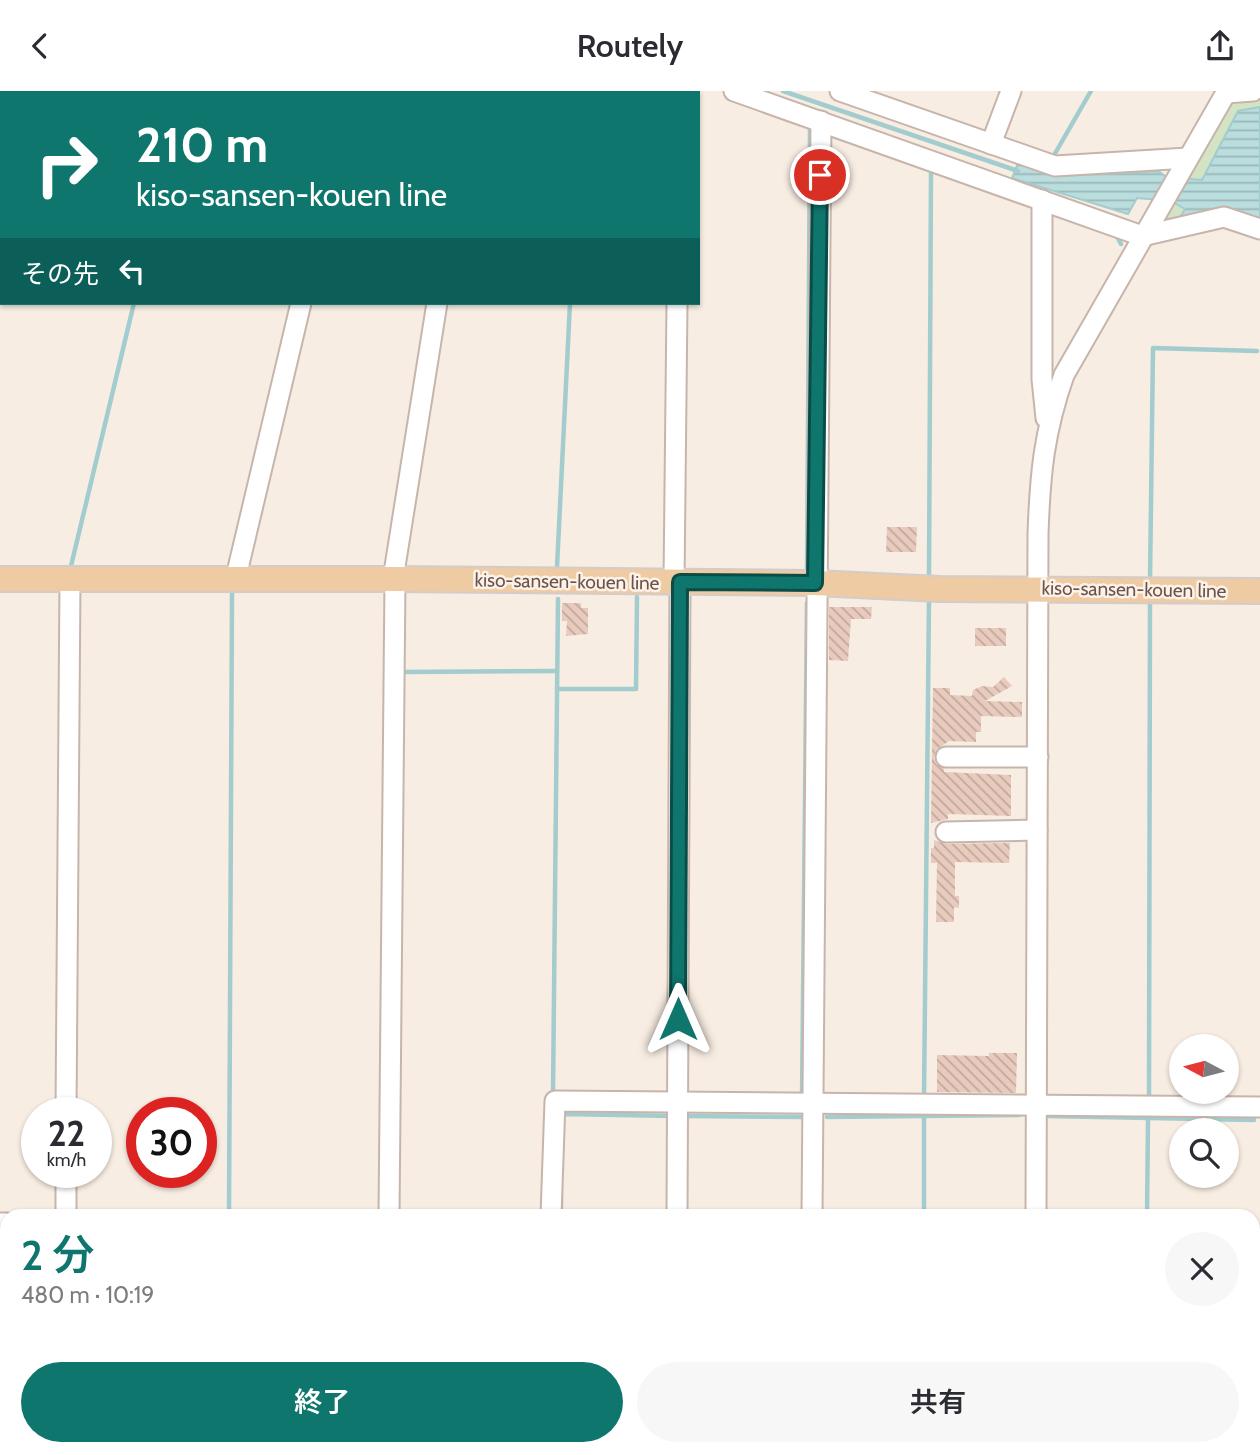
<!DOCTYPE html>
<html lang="ja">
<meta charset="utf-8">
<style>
body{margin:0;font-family:Cabin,"Noto Sans JP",sans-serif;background:#f7f7f7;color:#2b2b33;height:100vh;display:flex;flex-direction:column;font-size:26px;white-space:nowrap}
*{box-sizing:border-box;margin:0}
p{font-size:23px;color:#7c7c81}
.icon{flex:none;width:38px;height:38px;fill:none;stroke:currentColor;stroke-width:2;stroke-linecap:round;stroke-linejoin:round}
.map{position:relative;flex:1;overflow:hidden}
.side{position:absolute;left:0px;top:1118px;width:1260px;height:247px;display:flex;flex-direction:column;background:#fff;border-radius:21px 21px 0 0;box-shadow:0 2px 5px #0004}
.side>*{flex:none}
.banner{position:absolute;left:0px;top:0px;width:700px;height:214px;box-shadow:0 2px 5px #0004;background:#0f766e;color:#fff;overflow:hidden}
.needle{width:46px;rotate:277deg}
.controls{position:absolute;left:1169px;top:943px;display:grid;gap:14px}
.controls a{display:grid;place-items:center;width:70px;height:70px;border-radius:50%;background:#fff;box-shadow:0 2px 5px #0004;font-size:35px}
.speed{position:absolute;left:21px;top:1006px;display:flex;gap:14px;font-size:35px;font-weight:700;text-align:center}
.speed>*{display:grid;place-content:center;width:91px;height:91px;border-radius:50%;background:#fff;box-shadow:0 2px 5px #0004;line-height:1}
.speed small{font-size:18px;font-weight:400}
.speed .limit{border:10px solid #d22;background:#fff;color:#111}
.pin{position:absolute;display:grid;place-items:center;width:60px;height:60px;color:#fff;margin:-30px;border:4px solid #fff;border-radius:50%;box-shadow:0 2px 7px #0007}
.me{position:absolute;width:77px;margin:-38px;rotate:0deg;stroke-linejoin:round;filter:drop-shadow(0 0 5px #0008)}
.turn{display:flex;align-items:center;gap:24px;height:147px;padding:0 21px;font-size:32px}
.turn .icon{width:91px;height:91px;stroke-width:2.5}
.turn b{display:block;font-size:49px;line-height:60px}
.then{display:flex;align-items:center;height:66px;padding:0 21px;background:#0003;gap:14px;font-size:26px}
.round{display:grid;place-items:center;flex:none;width:74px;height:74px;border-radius:37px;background:#f7f7f7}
.head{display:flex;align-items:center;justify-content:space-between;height:119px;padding:0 21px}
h1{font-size:42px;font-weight:600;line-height:52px;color:#0f766e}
.button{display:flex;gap:14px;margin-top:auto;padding:14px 21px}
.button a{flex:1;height:80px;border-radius:42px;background:#0f766e;color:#fff;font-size:28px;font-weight:600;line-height:80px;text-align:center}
.button a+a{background:#f7f7f7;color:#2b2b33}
header{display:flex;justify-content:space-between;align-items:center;height:91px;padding:0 21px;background:#fff;font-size:32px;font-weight:600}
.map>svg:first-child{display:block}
.park{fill:#d3e3c3}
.water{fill:url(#water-rules);stroke:#a2ccce;stroke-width:2}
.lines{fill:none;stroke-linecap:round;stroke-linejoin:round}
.stream{stroke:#a2ccce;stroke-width:4.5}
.building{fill:url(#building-back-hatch)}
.minor-casing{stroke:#c7b5ac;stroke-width:23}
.major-casing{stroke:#d3ccca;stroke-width:28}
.path{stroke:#ceaea2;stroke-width:2.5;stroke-dasharray:2 5;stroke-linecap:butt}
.minor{stroke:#fff;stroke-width:19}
.major{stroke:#eecba3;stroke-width:24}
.route-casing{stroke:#0a4d48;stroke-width:18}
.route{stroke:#0f766e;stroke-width:12}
.labels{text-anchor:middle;stroke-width:5;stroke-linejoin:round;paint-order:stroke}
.street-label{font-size:19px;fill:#6c544d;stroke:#fcf2e8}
</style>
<header><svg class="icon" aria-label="back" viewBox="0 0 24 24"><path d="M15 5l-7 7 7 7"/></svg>Routely<svg class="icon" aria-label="share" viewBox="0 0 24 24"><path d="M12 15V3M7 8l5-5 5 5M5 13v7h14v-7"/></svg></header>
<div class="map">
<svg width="1260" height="1364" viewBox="0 0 1260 1364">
<defs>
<pattern id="water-rules" width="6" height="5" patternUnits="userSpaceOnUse" patternTransform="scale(1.75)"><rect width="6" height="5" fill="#baddde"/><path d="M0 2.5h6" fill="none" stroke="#9bb6b6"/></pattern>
<pattern id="building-back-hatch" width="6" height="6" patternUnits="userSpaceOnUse" patternTransform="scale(1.75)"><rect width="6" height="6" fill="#e9cbbe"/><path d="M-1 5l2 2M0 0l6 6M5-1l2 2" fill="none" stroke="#c1a79d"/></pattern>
</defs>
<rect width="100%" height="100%" fill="#f8ede2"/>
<g class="park">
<path d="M1238,0H1260V133L1160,131Z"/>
<path d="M0,1151H7V1358H60V1364H0Z"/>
</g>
<g class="water">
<path d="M1260,16V127L1236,121L1177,132L1185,118L1171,110L1137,107L1128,123L1012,87L1018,72L1058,85L1158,80L1167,86L1202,89L1238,20Z"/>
<path d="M0,1163H7V1267L0,1264Z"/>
</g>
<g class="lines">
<g class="stream">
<path d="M783,0L1018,80"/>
<path d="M184,2L185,0"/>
<path d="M580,2L581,0"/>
<path d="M1053,66L1091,0"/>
<path d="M1115,142L1121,153"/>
<path d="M71,475L134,212"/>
<path d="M557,476L570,212"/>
<path d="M807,483L810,37"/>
<path d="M929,486L931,79L935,80"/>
<path d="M1150,491L1153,257L1257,260"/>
<path d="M401,581L557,580"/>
<path d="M557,598H636L637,506"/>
<path d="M556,1002H553L558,508"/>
<path d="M802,1007L807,512"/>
<path d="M924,1007L929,508"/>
<path d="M1149,1008L1150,509"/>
<path d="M685,1025L806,1026"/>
<path d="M1045,1025L1254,1029"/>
<path d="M563,1026V1023L674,1025"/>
<path d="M827,1026L1019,1024"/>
<path d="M229,1125L232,501"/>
<path d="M561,1125V1102"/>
<path d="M924,1125V1025"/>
<path d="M1147,1125L1148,1027"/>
<path d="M5,1163V1145"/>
<path d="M227,1364V1358"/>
<path d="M550,1364V1358"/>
<path d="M924,1364V1358"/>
<path d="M1146,1364V1358"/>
</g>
</g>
<g class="building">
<path d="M887,436H917L916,461H886Z"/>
<path d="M562,512H581V517H588V543L566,545L567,530H562Z"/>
<path d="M829,516H872L871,528H851L848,570L829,569Z"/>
<rect x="975" y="537" width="31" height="18"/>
<path d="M1004,586L1012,595L985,610L1022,611V626L981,625V641H976V651L949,650L936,659L934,667L936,673L944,678V681L1011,684V725L948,723V728L931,732L933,597H950V604L972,605L973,599L982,595L993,596Z"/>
<path d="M934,749L946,753L1010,752L1009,772L955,771V805H959V817L954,816V831H936L937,772H931V757H934Z"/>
<path d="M989,962H1017L1016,1002L937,1001V964L989,965Z"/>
</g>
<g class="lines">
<defs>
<g id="minor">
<path d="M734,0L1142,145L1224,126L1260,138"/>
<path d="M840,0L1055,75L1188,67"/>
<path d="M18,2V0"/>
<path d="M350,2V0"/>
<path d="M470,2L471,0"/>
<path d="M679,2V0"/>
<path d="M1226,2L1253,0"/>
<path d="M991,53L1011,0"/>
<path d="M0,77L2,69"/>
<path d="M1042,109V288L1046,327"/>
<path d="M393,488L437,212"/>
<path d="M235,490L301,212"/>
<path d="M674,491L677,212"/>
<path d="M946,666H1038"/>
<path d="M946,741L1037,739"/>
<path d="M66,1022L70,489"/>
<path d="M66,1125V1082"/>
<path d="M389,1125L395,488"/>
<path d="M551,1125L555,1010L1260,1016"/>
<path d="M677,1125L680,491"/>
<path d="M812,1125L821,30"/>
<path d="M1036,1125L1038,443C1040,383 1044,341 1064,284L1227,0"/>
<path d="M0,1132H7"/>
<path d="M65,1364V1358"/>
<path d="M389,1364V1358"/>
<path d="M675,1364V1358"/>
<path d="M811,1364V1358"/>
<path d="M1035,1364V1358"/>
<path d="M1259,1364L1260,1184"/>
</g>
<path id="major" d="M0,488H393L815,492L940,498L1260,500"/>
</defs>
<use href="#minor" class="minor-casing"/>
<use href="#major" class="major-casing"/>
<g class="path">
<path d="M0,1271L7,1277"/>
<path d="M7,1321L4,1326L7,1334"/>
<path d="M0,1355L7,1354"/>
<path d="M10,1358L16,1364"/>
</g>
<use href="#minor" class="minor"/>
<use href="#major" class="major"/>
</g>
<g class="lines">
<defs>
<path id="route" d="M678,928L680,491L815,492L820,84"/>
</defs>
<use href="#route" class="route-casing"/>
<use href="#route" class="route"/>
</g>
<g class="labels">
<g class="street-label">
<text transform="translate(567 490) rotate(1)" y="7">kiso-sansen-kouen line</text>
<text transform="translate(1134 498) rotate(1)" y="7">kiso-sansen-kouen line</text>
</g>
</g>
</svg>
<div class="controls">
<a><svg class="needle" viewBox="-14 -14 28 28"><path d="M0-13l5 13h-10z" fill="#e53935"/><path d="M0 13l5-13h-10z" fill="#7c7c81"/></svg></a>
<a><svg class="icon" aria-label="search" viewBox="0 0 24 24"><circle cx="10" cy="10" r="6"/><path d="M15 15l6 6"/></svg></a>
</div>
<div class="speed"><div>22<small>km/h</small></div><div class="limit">30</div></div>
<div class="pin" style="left:820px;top:84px;background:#d93025"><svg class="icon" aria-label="arrive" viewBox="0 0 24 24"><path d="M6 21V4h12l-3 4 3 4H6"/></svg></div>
<svg class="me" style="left:678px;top:928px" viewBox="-20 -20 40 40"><path d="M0-17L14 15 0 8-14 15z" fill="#0f766e" stroke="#fff" stroke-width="4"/></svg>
<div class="banner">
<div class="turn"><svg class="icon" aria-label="right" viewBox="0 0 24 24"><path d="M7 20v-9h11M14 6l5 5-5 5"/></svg><div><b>210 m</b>kiso-sansen-kouen line</div></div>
<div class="then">その先<svg class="icon" aria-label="left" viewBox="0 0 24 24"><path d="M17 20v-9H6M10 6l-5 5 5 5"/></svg></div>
</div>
<section class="side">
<div class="head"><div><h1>2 分</h1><p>480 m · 10:19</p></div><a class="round"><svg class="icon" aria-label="close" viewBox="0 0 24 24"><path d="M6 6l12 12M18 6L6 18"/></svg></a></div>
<div class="button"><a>終了</a><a>共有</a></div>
</section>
</div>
